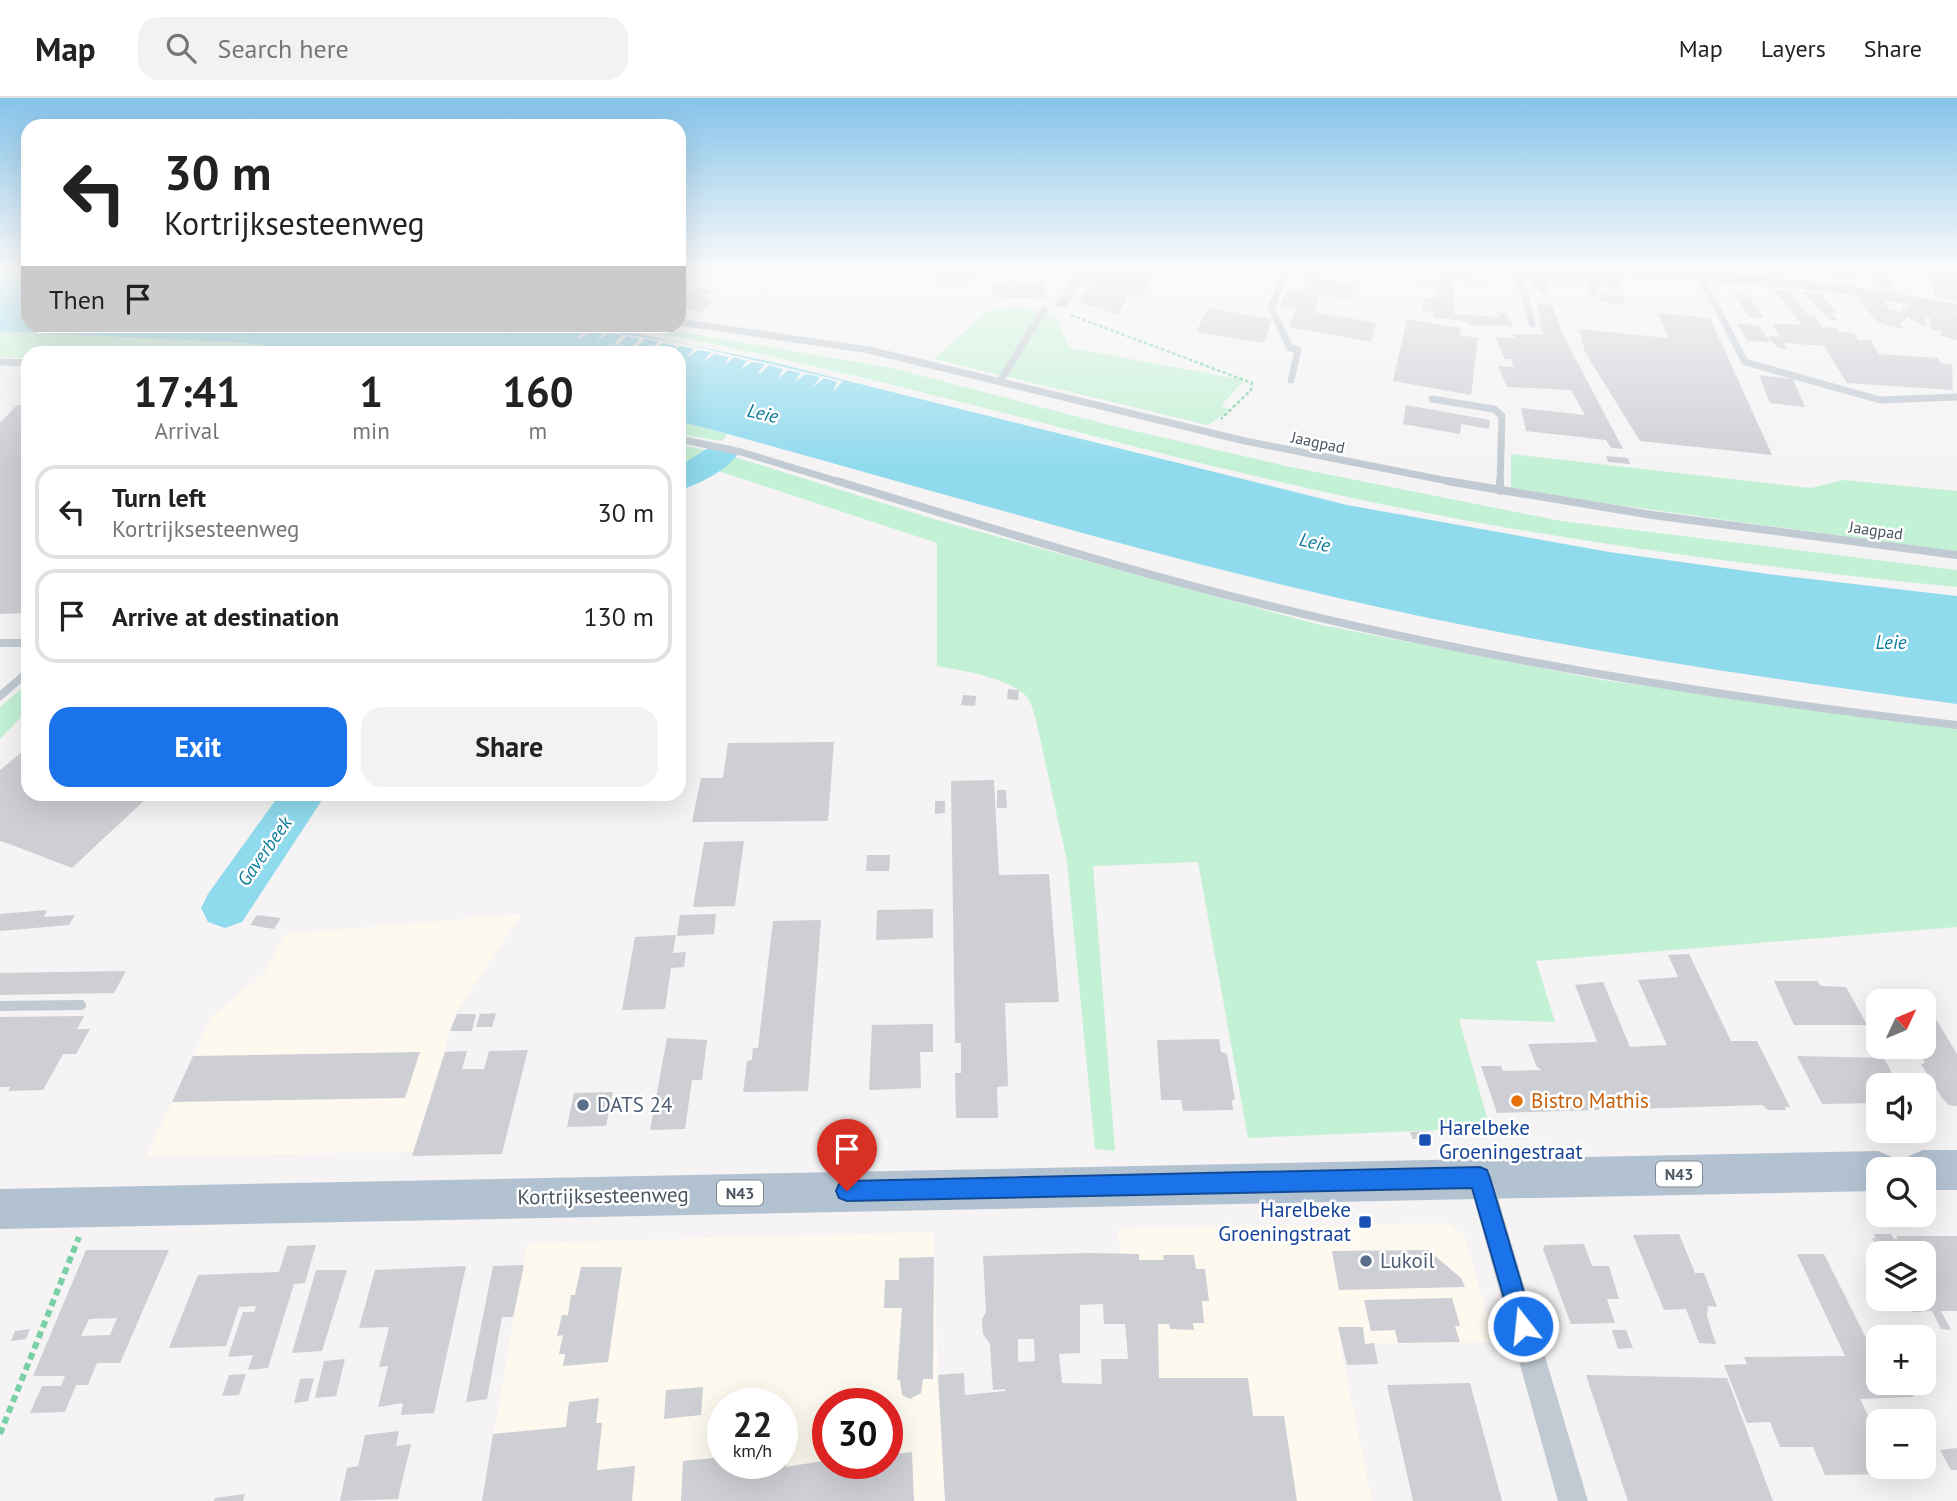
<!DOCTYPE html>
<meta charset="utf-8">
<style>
body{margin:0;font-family:"PT Sans",sans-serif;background:#f2f2f2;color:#222;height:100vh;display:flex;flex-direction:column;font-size:26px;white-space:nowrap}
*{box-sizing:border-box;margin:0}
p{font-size:23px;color:#767676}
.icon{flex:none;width:38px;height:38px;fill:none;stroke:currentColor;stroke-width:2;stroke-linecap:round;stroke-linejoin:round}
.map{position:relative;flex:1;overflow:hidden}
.sheet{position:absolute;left:21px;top:248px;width:665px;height:455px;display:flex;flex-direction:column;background:#fff;border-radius:21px;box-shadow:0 7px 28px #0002}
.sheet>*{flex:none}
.guide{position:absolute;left:21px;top:21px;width:665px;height:214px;border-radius:21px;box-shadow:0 7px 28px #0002;background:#fff;color:#222;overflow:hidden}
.needle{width:46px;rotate:46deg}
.controls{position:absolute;left:1866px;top:891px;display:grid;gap:14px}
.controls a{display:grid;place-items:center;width:70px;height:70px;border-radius:14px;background:#fff;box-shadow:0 7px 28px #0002;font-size:35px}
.speed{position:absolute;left:707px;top:1290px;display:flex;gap:14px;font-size:35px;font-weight:700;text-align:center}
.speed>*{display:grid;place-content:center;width:91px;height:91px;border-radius:50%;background:#fff;box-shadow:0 7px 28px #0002;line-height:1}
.speed small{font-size:18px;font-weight:400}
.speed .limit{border:10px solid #d22;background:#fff;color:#111}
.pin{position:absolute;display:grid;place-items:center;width:60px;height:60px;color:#fff;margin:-72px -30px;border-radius:50% 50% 50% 0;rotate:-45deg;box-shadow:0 0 7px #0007}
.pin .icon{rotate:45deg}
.me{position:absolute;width:77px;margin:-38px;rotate:344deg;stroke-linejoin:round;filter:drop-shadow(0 0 5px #0008)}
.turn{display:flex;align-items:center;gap:24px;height:147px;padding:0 28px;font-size:32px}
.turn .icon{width:91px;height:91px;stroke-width:2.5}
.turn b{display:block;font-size:49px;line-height:60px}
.then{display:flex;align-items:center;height:66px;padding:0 28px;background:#0003;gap:14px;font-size:26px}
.eta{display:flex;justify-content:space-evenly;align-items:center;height:119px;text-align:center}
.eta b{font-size:42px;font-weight:600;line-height:49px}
.cta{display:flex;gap:14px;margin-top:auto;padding:14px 28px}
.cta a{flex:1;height:80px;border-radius:21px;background:#1a73e8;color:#fff;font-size:28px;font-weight:600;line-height:80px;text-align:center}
.cta a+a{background:#f2f2f2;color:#222}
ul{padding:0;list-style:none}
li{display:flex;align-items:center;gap:21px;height:94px;margin:0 14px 10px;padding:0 14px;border:4px solid #e0e0e0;border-radius:21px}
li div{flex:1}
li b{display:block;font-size:26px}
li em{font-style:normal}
header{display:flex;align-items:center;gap:42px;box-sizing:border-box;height:98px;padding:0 35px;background:#fff;border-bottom:2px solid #e0e0e0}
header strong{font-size:33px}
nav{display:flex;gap:38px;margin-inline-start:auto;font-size:24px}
.search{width:490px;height:63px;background:#f2f2f2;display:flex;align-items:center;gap:18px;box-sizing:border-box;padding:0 24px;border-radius:21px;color:#767676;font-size:26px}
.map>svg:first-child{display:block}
.commercial{fill:#fdf9ef;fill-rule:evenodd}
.green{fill:#c3f1d5}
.water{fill:#90daee}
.pier{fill:#f5f3f3}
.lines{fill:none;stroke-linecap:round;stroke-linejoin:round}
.river{fill:#90daee;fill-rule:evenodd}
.building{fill:#cdcfd5;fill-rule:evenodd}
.path-far1{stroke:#7ad0a6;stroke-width:2.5;stroke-dasharray:3.5 2.5;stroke-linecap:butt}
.path{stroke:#7ad0a6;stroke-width:6;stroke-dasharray:7 4.5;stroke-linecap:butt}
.lane-far2{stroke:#c1cad2;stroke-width:7}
.lane-far1{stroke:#c1cad2;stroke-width:8}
.lane{stroke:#c1cad2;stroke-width:10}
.street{fill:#c1cad2;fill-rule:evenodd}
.primary{fill:#b3c2d1;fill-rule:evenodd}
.route{fill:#1a73e8;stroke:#114b97;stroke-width:2}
.food-dot{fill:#e8710a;stroke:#fff;stroke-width:2.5}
.service-dot{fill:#5c6f8a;stroke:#fff;stroke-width:2.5}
.transit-dot{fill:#1a4fb4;stroke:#fff;stroke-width:2.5}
.labels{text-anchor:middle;stroke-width:5;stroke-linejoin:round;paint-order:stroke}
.far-street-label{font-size:16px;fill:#4a5661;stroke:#fff}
.shield{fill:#fff;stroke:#808990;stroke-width:2}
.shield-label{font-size:16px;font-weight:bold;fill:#4a5661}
.water-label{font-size:19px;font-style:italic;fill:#0c7c9b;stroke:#fff}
.near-food-label{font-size:21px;fill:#c56008;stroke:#fff;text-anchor:start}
.near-service-label{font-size:21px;fill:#4e5e75;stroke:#fff;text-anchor:start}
.near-transit-label{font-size:21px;fill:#164399;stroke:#fff;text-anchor:start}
.near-street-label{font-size:21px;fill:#4a5661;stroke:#fff}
</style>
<header>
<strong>Map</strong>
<div class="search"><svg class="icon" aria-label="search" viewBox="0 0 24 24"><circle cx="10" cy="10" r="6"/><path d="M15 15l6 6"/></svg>Search here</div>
<nav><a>Map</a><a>Layers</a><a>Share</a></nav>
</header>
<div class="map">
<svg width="1957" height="1403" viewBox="0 0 1957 1403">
<rect width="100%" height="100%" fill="#f5f3f3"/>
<g class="commercial">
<path d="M521,816L455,916L414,1054L147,1058L211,920L265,874L286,836Z"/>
<path d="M1449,1125L1464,1137L1495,1244L1340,1247L1372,1403H482L527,1145L933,1134L938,1277L964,1275L965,1297L1129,1286L1118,1130ZM723,1306H782V1365H723ZM828,1306H887V1365H828Z"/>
</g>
<g class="green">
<path d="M1020,209L1054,216L1070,250L1244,282L1221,308L1230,312L1208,327L934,261L989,212Z"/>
<path d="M617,228H646L892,270L1109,327L1286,368L1561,423L1957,472V489C1727,466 1497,435 1272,382C1054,331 838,266 617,228Z"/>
<path d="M0,233L246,245L320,255L28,256V260L0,259Z"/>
<path d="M679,323L727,336L722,343L679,336Z"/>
<path d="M679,346L741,361L937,422L1316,526L1602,582L1957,630V829L1536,863L1555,924L1459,921L1490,1030L1248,1040L1198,764L1093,768L1115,1053L1095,1051L1067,763L1036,622C1034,616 1032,607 1029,602C1016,581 961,572 937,568V445L679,360Z"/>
<path d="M1511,356L1811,390L1844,382L1957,393V454L1511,392Z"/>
<path d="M28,585V612L0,641V609Z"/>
</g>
<path class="water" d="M0,171H28V228H598L768,263L1347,407L1609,454L1768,476L1957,498V606C1755,579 1545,548 1347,502C1122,451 902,382 679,323V256H320L246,245L0,233Z"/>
<path class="pier" d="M572,228L680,245L843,283L833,294L837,284L824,280L813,289L820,279L806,276L794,284L801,275L788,272L778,281L783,271L769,267L760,276L758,275L765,266L752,264L740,272L747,263L734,259L724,268L729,259L715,256L703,264L711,254L698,252L686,260L693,251L680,248L669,255L676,248L663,245L653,254L650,253L658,244L645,241L635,251L631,250L640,241L627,238L617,247H614L622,237L608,235L596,243L604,234L591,232L581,240H578L586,231L573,229L562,237Z"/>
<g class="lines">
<g class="river">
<path d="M722,346L734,349L738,356C727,372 698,387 679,392V368L710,349Z"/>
<path d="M280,696H326L242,824L225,830L208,824L201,810L208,796Z"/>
</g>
</g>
<g class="building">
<path d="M896,171H915L906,179L891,176Z"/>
<path d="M940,171H973V183L940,184Z"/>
<path d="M1097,171H1138L1137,174L1153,177L1142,199L1129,196L1118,217L1079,204Z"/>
<path d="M1433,171H1473L1474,183L1488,185V190L1453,181L1454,216L1499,219L1497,215H1506L1513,228L1470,227L1469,224L1433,219V214L1423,213V200L1437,201V190L1416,187V180L1440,183V174Z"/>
<path d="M1528,171L1618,178L1621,190L1596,189L1598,196L1622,198L1625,206L1601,204L1599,198L1590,197L1587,185L1546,183L1549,196H1541L1540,192H1533Z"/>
<path d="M1824,171H1850L1856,180L1828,178Z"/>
<path d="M1932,171H1957V203L1935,198Z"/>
<path d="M1308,178L1354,186L1349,201L1320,196L1314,214L1376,225L1371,244L1289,229L1296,211L1280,208L1287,190L1302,193Z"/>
<path d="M1012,183L1043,184L1046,201L993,199L992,185Z"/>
<path d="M697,188L713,193L703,200L714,203L700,214L679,208L680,200Z"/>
<path d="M1774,191L1789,193L1807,216L1814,217L1823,229L1837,230L1840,234L1854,235L1858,242H1870L1879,256L1938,260L1940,265L1952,266L1953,292L1847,285L1824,248L1784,245L1787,251L1778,250L1767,238L1780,239L1772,225L1802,227Z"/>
<path d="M1802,194L1820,195L1837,215H1831L1838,222H1831Z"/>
<path d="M1734,197H1748L1764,220H1750Z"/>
<path d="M1856,199L1883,202L1890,212L1902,214L1901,209L1906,210L1905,205L1957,215V242L1941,238V233L1932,232L1930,220L1925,219L1927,229L1906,218V222L1899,225L1903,231L1877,224Z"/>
<path d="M1537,205L1552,207L1563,237L1623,351L1611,350L1606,342L1526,333L1521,310L1585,317L1571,292L1507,289L1498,268L1514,269L1511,261H1505L1495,239L1515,240L1513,236L1544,237L1538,225H1541Z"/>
<path d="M1208,210L1272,221L1264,245L1196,234Z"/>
<path d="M1658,215L1710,220L1772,357L1640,343L1585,254L1579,231L1668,240Z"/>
<path d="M1407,221L1461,230L1459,237L1478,240L1471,297L1393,283Z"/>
<path d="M1736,226L1758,227L1770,244L1748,243Z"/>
<path d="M1759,277L1793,281L1805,309L1770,305Z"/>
<path d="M17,307H28V515L0,516V325Z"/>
<path d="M1406,307L1490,322L1489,331L1461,326L1460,336L1403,326Z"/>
<path d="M1606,358L1628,360L1630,366L1608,364Z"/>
<path d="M1008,591L1019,592L1018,602L1007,601Z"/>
<path d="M963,597L976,598L975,608L961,607Z"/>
<path d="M834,644L828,723L692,724L701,680H723L728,645Z"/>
<path d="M28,649V696H151L72,770L12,747L0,743V672Z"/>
<path d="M994,682L999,777L1049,776L1059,904L1005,905L1008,988L997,989L998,1020H956L955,975H961V945H955L951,683Z"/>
<path d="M997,692H1006L1007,710H997Z"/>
<path d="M935,703H945V715L935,716Z"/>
<path d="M744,743L735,808L693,809L704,744Z"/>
<path d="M867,757H890L889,773H866Z"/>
<path d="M933,811V840L876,842L877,812Z"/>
<path d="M47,812L44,819L75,817L69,827L0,833V816Z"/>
<path d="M716,816L714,836L677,838L680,817Z"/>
<path d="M257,817L281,820L274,831L250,827Z"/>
<path d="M821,822L808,993L743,994L747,963L752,962L753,950H758L773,823Z"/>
<path d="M676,837L673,855L686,854L684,869L671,870L665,911L622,912L635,839Z"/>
<path d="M1689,856L1731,943H1757L1790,1009H1785L1786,1012H1768L1762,1007L1497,1015L1481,968H1501L1503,973L1542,972L1537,969L1528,946L1597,944L1575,887L1603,884L1630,949L1667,947L1638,882L1678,879L1668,857Z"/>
<path d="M126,873L114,895L0,897V875Z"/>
<path d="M1774,883H1817L1821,888L1846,889L1867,927H1794Z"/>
<path d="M1921,896L1957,956V1008L1949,1007L1942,1000L1921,966L1925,965L1916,948H1923V903H1902L1899,898Z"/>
<path d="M496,915L492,929H476L480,916Z"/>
<path d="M457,916H476L472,933H450Z"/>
<path d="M84,918L77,931H90L76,956H63L43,992L8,993L10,989H0V919Z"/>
<path d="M933,926V954H920L921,990L869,992L872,927Z"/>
<path d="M667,940L707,942L702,982H692L685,1031L650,1032Z"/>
<path d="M1219,941L1221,954L1227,956L1235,1002H1232L1233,1012L1183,1013L1181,1002H1161L1157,942Z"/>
<path d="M528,952L502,1056L412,1058L445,954L467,953L462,971H484L489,953Z"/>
<path d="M420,954L405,1000L172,1004L193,958Z"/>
<path d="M1797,958L1884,960L1898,987H1878V1005L1822,1006Z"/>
<path d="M613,994L606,1028L567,1029L574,995Z"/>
<path d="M1429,1033L1431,1040L1413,1041L1410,1034Z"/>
<path d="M1679,1136L1695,1175H1704L1717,1209L1708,1208L1707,1218L1716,1246L1699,1245L1686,1211L1664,1212L1633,1137Z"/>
<path d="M1874,1136H1891L1894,1141H1898L1896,1138H1957V1213H1941L1951,1232L1941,1231L1932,1213L1912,1214L1905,1200H1923V1155H1880L1872,1140L1876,1141Z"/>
<path d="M1584,1146L1592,1168H1609L1619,1201H1607L1615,1225L1571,1226L1543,1151L1545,1147Z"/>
<path d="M316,1147L305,1185L294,1186L268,1270L248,1272L253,1257L228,1259L243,1214H254L256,1208L239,1209L226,1248L169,1250L198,1177L279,1174L287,1148Z"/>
<path d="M86,1152H169L120,1265H97L88,1287H76L65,1314L30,1315L42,1288H61L65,1278H33ZM117,1220L110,1237L81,1238L89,1221Z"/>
<path d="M1428,1152L1461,1180L1465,1189L1339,1192L1332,1153Z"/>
<path d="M1090,1155L1139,1156V1162H1164L1163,1157H1194L1196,1171H1205L1209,1203H1202L1204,1225H1193L1194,1232L1170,1231L1169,1226H1158L1159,1280H1248L1253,1318H1284L1297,1403H945L938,1277L964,1275L965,1297L1005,1293V1291L993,1292L990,1246L983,1236L982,1221L986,1214L983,1158ZM1103,1206L1104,1226H1125L1128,1261H1101L1102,1286L1062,1285L1059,1256L1080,1255V1207ZM1018,1241H1034L1035,1263L1018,1264Z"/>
<path d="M1797,1156H1824L1878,1264V1284H1907L1914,1299L1860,1301L1878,1339V1368H1891L1895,1376L1825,1377L1813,1349H1780L1770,1324L1747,1325L1724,1267L1747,1266L1744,1259L1845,1258Z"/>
<path d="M934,1159L933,1281H923L921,1295L910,1301L902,1297L900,1282H897L902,1210H884L885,1182H899V1160Z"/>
<path d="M524,1167L513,1219H502L487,1301L466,1304L493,1168Z"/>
<path d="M466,1168L434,1315L401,1317L403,1305L378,1309L388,1268L379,1269L389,1229L359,1230L375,1172Z"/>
<path d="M581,1169H622L608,1264L563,1268L565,1256H559L563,1237L557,1238L562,1217H568L571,1197H575Z"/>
<path d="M316,1172H347L322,1253L292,1255Z"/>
<path d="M1452,1200L1460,1228H1455L1460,1244L1398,1245L1395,1232L1371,1233L1364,1202Z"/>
<path d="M1338,1229H1363L1365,1246L1374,1245L1378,1266L1347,1267Z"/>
<path d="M30,1231L26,1241L11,1243L15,1233Z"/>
<path d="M1612,1232H1626L1633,1250L1618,1251Z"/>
<path d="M345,1261L336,1298L315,1300L324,1263Z"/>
<path d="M246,1276L239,1297L222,1298L229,1277Z"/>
<path d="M1586,1277L1727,1280L1773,1403H1628Z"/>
<path d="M314,1280L308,1303L294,1305L300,1281Z"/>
<path d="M1470,1285L1502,1403H1413L1387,1287Z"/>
<path d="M703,1289L701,1317L664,1321L666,1292Z"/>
<path d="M599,1300L596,1325H602L597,1372L635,1368L632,1403H482L493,1336L566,1329L569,1304Z"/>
<path d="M399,1333L396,1348L411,1346L398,1401L340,1403L347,1370L358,1368L365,1337Z"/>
<path d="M1957,1350V1372H1951L1940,1352Z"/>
<path d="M786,1353V1369L828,1362V1365H887V1357L912,1354L914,1403H681L683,1363L723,1359V1365H782V1354Z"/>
<path d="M245,1396L243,1403H214L215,1400Z"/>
</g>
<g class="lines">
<path class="path-far1" d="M1071,217L1252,285L1251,292L1221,321"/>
<path class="path" d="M0,1336L79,1139"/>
<g class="lane-far2">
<path d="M1518,171L1532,226"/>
<path d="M1701,179L1745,264L1880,302L1957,299"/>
<path d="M679,224L869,252L1245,343L1458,385"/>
<path d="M0,264L28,265"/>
<path d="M1291,282L1298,252L1290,250L1271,209L1287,172L1295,171"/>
<path d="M1000,283L1044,212"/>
<path d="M1432,301L1494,311L1502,318L1500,385"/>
<path d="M679,341L741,354L843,385"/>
</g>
<g class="lane-far1">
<path d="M837,383C981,427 1124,472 1270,508C1496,564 1726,600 1957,627"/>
<path d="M1447,383L1652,417L1957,457"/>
<path d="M1500,393V383"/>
<path d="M0,545H28"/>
<path d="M0,598L28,574"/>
</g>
<path class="lane" d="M0,908L81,907"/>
<g class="street">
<path d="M1078,171H1090L1066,209H1058L1056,206Z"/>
<path d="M1599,171C1694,171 1790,179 1883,193L1868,171H1880L1897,196L1957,206V214L1826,193L1605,175Z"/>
<path d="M1480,1068L1489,1071L1492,1080L1588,1403H1558L1468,1080L1471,1071Z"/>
</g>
<g class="primary">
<path d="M1923,1052H1957V1092H1923V1071H1903L1909,1058Z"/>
<path d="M1878,1053L1892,1059L1897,1071H1878V1093L0,1131V1091Z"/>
</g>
</g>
<linearGradient id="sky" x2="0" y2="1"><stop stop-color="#85c3ea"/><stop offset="0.46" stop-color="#fafafa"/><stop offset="1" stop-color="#fafafa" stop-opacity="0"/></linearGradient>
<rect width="1957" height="368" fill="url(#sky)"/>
<path class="route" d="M1480,1069L1487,1072L1490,1080L1534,1228L1531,1236L1523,1240L1515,1236L1512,1228L1472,1090L847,1103L839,1100L836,1093L839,1086L847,1083Z"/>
<circle class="food-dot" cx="1517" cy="1003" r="7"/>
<g class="service-dot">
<circle cx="583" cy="1007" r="7"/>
<circle cx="1366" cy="1163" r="7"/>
</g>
<g class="transit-dot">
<rect x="1418" y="1035" width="14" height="14" rx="3.5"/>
<rect x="1358" y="1117" width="14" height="14" rx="3.5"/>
</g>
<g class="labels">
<g class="far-street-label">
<text transform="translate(1318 344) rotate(12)" y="6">Jaagpad</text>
<text transform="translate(1876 432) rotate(8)" y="6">Jaagpad</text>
</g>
<g class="shield">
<rect x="1656" y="1063.5" width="46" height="25" rx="5"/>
<rect x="717" y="1082.5" width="46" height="25" rx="5"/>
</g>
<g class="shield-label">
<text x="1679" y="1082">N43</text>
<text x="740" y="1101">N43</text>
</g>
<g class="water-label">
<text transform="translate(763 315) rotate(13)" y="7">Leie</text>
<text transform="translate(1315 444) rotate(13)" y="7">Leie</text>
<text x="1891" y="551">Leie</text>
<text transform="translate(264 753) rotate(-55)" y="7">Gaverbeek</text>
</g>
<g class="near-food-label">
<text x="1531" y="1010">Bistro Mathis</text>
</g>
<g class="near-service-label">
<text x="597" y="1014">DATS 24</text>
<text x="1380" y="1170">Lukoil</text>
</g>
<g class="near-transit-label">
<text x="1439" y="1037">Harelbeke<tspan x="1439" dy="24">Groeningestraat</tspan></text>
<text x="1351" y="1119" text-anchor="end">Harelbeke<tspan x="1351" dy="24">Groeningstraat</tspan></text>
</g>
<g class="near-street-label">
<text transform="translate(603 1098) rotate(-1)" y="7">Kortrijksesteenweg</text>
</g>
</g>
</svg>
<div class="controls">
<a><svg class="needle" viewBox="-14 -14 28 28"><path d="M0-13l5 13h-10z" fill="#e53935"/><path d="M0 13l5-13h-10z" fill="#767676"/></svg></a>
<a><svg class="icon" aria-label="sound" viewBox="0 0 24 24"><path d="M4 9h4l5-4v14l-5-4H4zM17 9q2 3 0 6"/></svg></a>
<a><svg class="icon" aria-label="search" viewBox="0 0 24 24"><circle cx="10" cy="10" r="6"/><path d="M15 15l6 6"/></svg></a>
<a><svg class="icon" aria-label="layers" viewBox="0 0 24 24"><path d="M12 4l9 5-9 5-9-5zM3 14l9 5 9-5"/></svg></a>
<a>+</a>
<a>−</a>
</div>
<div class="speed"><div>22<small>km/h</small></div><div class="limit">30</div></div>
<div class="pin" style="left:847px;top:1093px;background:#d93025"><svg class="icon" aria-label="arrive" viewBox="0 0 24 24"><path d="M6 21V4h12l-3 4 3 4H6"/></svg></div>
<svg class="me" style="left:1523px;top:1228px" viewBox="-20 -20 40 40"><circle r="17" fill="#1a73e8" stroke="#fff" stroke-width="3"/><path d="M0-11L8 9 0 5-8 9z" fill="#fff"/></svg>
<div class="guide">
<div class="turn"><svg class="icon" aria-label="left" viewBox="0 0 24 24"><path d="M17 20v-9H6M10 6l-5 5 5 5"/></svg><div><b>30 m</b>Kortrijksesteenweg</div></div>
<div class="then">Then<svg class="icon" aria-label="arrive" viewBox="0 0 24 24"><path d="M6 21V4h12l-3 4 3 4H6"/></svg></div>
</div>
<section class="sheet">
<div class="eta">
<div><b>17:41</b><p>Arrival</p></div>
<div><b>1</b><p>min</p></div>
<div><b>160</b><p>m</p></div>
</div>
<ul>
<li><svg class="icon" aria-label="left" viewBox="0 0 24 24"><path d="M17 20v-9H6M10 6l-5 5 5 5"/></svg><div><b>Turn left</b><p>Kortrijksesteenweg</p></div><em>30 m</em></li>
<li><svg class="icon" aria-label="arrive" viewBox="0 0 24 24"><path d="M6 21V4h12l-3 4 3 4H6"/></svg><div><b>Arrive at destination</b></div><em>130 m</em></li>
</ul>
<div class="cta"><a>Exit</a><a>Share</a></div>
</section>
</div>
